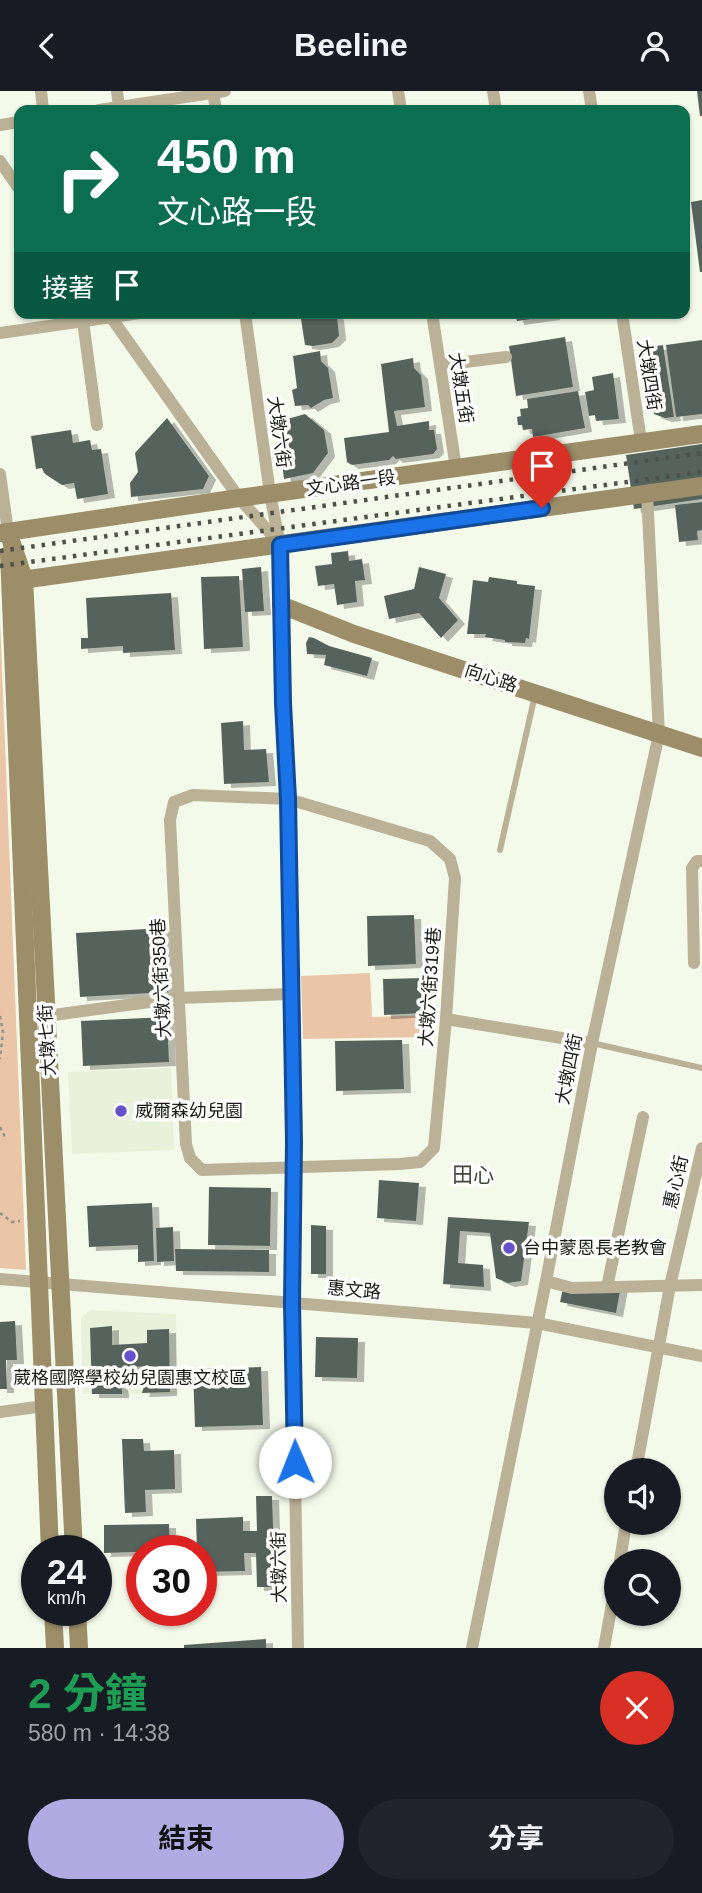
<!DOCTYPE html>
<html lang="zh-TW">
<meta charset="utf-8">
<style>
body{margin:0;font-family:Helvetica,"Noto Sans TC",sans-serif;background:#20242c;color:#f1f3f6;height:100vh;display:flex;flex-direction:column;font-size:26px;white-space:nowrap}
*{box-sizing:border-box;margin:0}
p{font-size:23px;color:#9ea1a6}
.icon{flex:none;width:38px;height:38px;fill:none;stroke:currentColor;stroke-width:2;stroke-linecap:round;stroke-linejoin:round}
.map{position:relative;height:1557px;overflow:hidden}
.sheet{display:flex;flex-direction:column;background:#171b24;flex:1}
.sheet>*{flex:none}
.top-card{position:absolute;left:14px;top:14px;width:676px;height:214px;border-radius:14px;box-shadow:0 2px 5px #0004;background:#0b6e4f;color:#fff;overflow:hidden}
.buttons{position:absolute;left:604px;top:1367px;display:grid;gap:14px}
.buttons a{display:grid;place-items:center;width:77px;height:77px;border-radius:50%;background:#171b24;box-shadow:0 2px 5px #0004;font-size:35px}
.speed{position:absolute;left:21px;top:1444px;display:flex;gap:14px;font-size:35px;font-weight:700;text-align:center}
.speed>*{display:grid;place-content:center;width:91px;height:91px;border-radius:50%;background:#171b24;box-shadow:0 2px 5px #0004;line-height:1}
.speed small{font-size:18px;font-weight:400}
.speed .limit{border:10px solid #d22;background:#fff;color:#111}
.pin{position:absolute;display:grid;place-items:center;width:60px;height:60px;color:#fff;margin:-72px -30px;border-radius:50% 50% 50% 0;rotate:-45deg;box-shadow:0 0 7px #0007}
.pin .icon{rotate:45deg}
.me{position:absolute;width:77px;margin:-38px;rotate:359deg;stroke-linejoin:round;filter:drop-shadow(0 0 5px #0008)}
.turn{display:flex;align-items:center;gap:24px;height:147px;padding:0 28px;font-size:32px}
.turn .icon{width:91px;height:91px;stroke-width:2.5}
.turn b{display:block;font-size:49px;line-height:60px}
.then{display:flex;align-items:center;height:66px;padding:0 28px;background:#0003;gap:14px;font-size:26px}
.round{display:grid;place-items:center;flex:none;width:74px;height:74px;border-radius:37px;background:#20242c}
.summary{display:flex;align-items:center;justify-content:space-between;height:119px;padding:0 28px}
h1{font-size:42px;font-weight:700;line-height:52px;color:#1e9e55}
.primary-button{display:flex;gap:14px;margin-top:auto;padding:14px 28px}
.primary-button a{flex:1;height:80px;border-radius:42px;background:#b2aae2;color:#111;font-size:28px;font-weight:700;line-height:80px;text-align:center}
.primary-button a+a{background:#20242c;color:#f1f3f6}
header{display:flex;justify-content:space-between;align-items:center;height:91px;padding:0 28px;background:#171b24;font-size:32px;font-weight:700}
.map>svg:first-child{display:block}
.built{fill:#e8f1da}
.green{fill:#eac5a8}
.building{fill:#57645b;filter:url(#shadow)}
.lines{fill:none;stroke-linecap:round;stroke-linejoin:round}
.path{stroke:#909489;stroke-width:2.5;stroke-dasharray:3.5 3.5;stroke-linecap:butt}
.lane{stroke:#bab197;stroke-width:6}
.street{stroke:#bab197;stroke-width:12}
.secondary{stroke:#9b8e68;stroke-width:18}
.rail{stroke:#4e5149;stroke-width:4.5;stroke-dasharray:3.5 7;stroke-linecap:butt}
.route-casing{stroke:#114b97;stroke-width:18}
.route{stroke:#1a73e8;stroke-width:12}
.poi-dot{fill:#6551ca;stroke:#fff;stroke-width:2.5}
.labels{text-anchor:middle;stroke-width:7;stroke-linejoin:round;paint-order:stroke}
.street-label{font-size:18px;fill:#191b16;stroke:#fff}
.poi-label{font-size:18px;fill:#191b16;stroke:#fff;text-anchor:start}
.quarter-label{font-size:21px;fill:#42473a;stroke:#fff}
</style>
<header><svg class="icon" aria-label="back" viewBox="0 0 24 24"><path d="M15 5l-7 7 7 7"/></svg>Beeline<svg class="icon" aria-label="person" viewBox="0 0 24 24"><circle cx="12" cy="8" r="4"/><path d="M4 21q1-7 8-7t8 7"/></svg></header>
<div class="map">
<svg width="702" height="1557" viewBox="0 0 702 1557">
<defs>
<filter id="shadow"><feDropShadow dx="7" dy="4" stdDeviation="0" flood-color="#0004"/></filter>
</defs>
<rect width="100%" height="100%" fill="#f4faea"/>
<g class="built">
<path d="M171,977L174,1059L72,1063L68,981Z"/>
<path d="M90,1219L176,1223L178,1303H83L81,1227Z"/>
</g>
<g class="green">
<path d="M0,526L26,1179L0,1177Z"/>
<path d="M370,882L372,926L432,924V946L303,948L301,885Z"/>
</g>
<g class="building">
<path d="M697,0H702V25H700Z"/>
<path d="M702,109V181H700L691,111Z"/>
<path d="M307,222H334L337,225L339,245L332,252L313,255L305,254L301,228Z"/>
<path d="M515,222H553V225L517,230Z"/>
<path d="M565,246L573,296L516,305L509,255Z"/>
<path d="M702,249V323L676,326L666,254Z"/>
<path d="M663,254L674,326L665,327L654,323L644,257Z"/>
<path d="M320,260L321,270L328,277L333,307L324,309L311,317L308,314L295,315L292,299L297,297L293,265Z"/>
<path d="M413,267L414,277L421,284L425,316L394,320L397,335L429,330V339H434L437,358L433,363L396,368L393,365L389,369L352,374L347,371L344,347L389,341L381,273Z"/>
<path d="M613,282L619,328L596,330L595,324L589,325L585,301L594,299L592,286Z"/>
<path d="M578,300L585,337L533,346L532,338L523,339L522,334H518L517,326L521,325L520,318L528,317L527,308Z"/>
<path d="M305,323L324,339L328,362L313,382L284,388L277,331Z"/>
<path d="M167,327L209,385L203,398L131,406L130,392L138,381L135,362Z"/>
<path d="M71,339L73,352L90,349L92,359L101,358L108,403L77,408L74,392L62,394L45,383L42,377L36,378L31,345Z"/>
<path d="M702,353V408L634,418L626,364Z"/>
<path d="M702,411V439L697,440L698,449L679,451L675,414Z"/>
<path d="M348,460L349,470L362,468L365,489L355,490L357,511L337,514L334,493L318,495L315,475L332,473L331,462Z"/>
<path d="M261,476L264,520L245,521L242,478Z"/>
<path d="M419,476L446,483L439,507L458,529L441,547L419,522L389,528L384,505L414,498Z"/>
<path d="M239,485L243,556L204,558L201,486Z"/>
<path d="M489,486L517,490V493L535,495L529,548L526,547L525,552L505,551V549L485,546L486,543H467L473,489L488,491Z"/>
<path d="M171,502L175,559L123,562V555L81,558V547H88L86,507Z"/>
<path d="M309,546L314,547L329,555L372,567L367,585L324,574L326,564L307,563L306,552Z"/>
<path d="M243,630L244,659L266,658L269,691L224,693L221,632Z"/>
<path d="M414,824L416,873L368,875L367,825Z"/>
<path d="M164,837L168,901L80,906L76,842Z"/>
<path d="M423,887L424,922L384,924L383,888Z"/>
<path d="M167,926L169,971L83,975L81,930Z"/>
<path d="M402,949L404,998L336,1000L335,950Z"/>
<path d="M379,1089L419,1092L416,1130L377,1127Z"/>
<path d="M209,1096L271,1097L270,1155L208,1154Z"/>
<path d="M152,1112L154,1170L138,1171V1154L89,1156L87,1115Z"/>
<path d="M448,1126L529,1131L521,1190L508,1192L496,1187L490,1142L460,1140L458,1172L483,1174L484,1196L443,1193Z"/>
<path d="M311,1134L326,1135V1183H311Z"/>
<path d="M173,1136L174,1170L157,1171L156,1137Z"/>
<path d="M175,1158L269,1159V1181L176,1180Z"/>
<path d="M564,1193L621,1195L616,1222L560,1211Z"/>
<path d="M15,1230L17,1269H6L7,1298H0V1231Z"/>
<path d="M112,1235V1254L147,1252V1239L169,1238L170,1301L142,1302L144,1295L153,1289L152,1275L112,1277V1290L121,1295L122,1300V1303H92L90,1237Z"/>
<path d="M316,1246L358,1247L357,1287L315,1286Z"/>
<path d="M261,1276L263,1334L195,1336L193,1278Z"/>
<path d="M122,1348H143L144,1360L174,1359L175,1398L145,1399L146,1421L125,1422Z"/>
<path d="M256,1405H272L275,1496H257L256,1462H244L245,1480L201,1481V1460H197L196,1428L243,1426V1440H257Z"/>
<path d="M169,1433L170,1460L104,1462V1434Z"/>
<path d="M266,1548V1557H184V1554Z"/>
</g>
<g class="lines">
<g class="path">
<path d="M0,925L3,941L0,968"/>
<path d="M0,1036L6,1048"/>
<path d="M0,1122L12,1131L20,1130"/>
</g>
<g class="lane">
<path d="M500,759L535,604"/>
<path d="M592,952L702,977"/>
</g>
<g class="street">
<path d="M41,0L43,19"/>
<path d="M117,0L119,16"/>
<path d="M213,0L216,19"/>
<path d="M398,0L401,19"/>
<path d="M493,0L496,19"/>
<path d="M589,0L592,19"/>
<path d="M99,19L225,0"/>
<path d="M0,34L19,31"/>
<path d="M0,70L19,98"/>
<path d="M108,222L239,407L279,452"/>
<path d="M245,222L270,403L280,454L283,612L288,708L294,1076L292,1212L298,1557"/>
<path d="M432,222L456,377"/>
<path d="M622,222L641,350"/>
<path d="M83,230L97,334"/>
<path d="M0,242L140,222"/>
<path d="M440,274L506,266"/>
<path d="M0,383L8,441"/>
<path d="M193,704L288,708L430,750L450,768L455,787L446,928L434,1057L420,1071L400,1073L202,1079L190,1067L186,1053L170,729L174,711Z"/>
<path d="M694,872L692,777L697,770H702"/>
<path d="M46,925L179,907L291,903"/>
<path d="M446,928L592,952"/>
<path d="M0,1188L537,1232L702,1265"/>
<path d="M546,1190L572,1197L702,1194"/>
<path d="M607,1196L643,1026"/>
<path d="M0,1321L44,1315"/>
<path d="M636,1379L670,1195L702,1057"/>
<path d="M620,1470L626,1432"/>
<path d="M472,1557L546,1190L592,952L659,643L647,402"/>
<path d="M604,1557L616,1491"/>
</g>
<g class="secondary">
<path d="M8,441L24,488C40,812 59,1136 74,1460"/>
<path d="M0,442L239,407L702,343"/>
<path d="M9,463L50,1460"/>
<path d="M14,490L702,395"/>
<path d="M281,514L354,543L702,657"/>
<path d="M53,1519L55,1557"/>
<path d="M77,1519L79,1557"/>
</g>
<g class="rail">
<path d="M0,460L702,362"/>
<path d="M0,475L702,381"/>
</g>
</g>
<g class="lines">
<defs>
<path id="route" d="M295,1371L292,1212L294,1051L288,708L283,612L280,454L542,417"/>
</defs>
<use href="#route" class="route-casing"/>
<use href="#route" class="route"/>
</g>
<g class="poi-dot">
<circle cx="121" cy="1020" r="7"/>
<circle cx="509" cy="1157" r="7"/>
<circle cx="130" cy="1265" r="7"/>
</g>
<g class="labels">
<g class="street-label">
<text transform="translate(649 284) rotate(81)" y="6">大墩四街</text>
<text transform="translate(461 297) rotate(81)" y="6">大墩五街</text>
<text transform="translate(279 341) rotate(82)" y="6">大墩六街</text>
<text transform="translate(351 392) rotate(-8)" y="6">文心路一段</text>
<text transform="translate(491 587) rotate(18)" y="6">向心路</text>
<text transform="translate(161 887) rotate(-93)" y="6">大墩六街350巷</text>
<text transform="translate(430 896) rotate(-86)" y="6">大墩六街319巷</text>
<text transform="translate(47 949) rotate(-93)" y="6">大墩七街</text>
<text transform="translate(569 978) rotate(-79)" y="6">大墩四街</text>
<text transform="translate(676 1091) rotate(-77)" y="6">惠心街</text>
<text transform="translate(354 1199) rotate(5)" y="6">惠文路</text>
<text transform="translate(279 1476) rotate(-91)" y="6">大墩六街</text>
</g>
<g class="poi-label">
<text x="135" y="1026">威爾森幼兒園</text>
<text x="523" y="1163">台中蒙恩長老教會</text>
<text x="130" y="1293" text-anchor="middle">葳格國際學校幼兒園惠文校區</text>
</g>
<g class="quarter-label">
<text x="473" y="1091">田心</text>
</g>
</g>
</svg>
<div class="buttons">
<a><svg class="icon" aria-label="sound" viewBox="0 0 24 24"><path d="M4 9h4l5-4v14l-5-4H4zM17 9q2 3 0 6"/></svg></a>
<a><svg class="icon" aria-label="search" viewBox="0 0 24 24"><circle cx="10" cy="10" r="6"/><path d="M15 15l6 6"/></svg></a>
</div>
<div class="speed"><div>24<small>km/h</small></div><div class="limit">30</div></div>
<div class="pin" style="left:542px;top:417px;background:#d93025"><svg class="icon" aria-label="arrive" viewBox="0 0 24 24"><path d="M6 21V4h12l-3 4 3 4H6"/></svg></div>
<svg class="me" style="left:295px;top:1371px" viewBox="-20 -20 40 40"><circle r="19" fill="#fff"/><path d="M0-13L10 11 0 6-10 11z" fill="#1a73e8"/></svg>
<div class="top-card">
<div class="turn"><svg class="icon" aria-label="right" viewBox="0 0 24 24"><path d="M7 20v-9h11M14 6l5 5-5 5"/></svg><div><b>450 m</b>文心路一段</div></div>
<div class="then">接著<svg class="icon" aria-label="arrive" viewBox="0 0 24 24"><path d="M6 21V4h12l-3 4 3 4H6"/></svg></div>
</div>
</div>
<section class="sheet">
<div class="summary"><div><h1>2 分鐘</h1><p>580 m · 14:38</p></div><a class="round" style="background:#d93025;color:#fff"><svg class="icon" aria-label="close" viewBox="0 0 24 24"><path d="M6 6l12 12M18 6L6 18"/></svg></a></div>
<div class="primary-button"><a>結束</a><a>分享</a></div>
</section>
